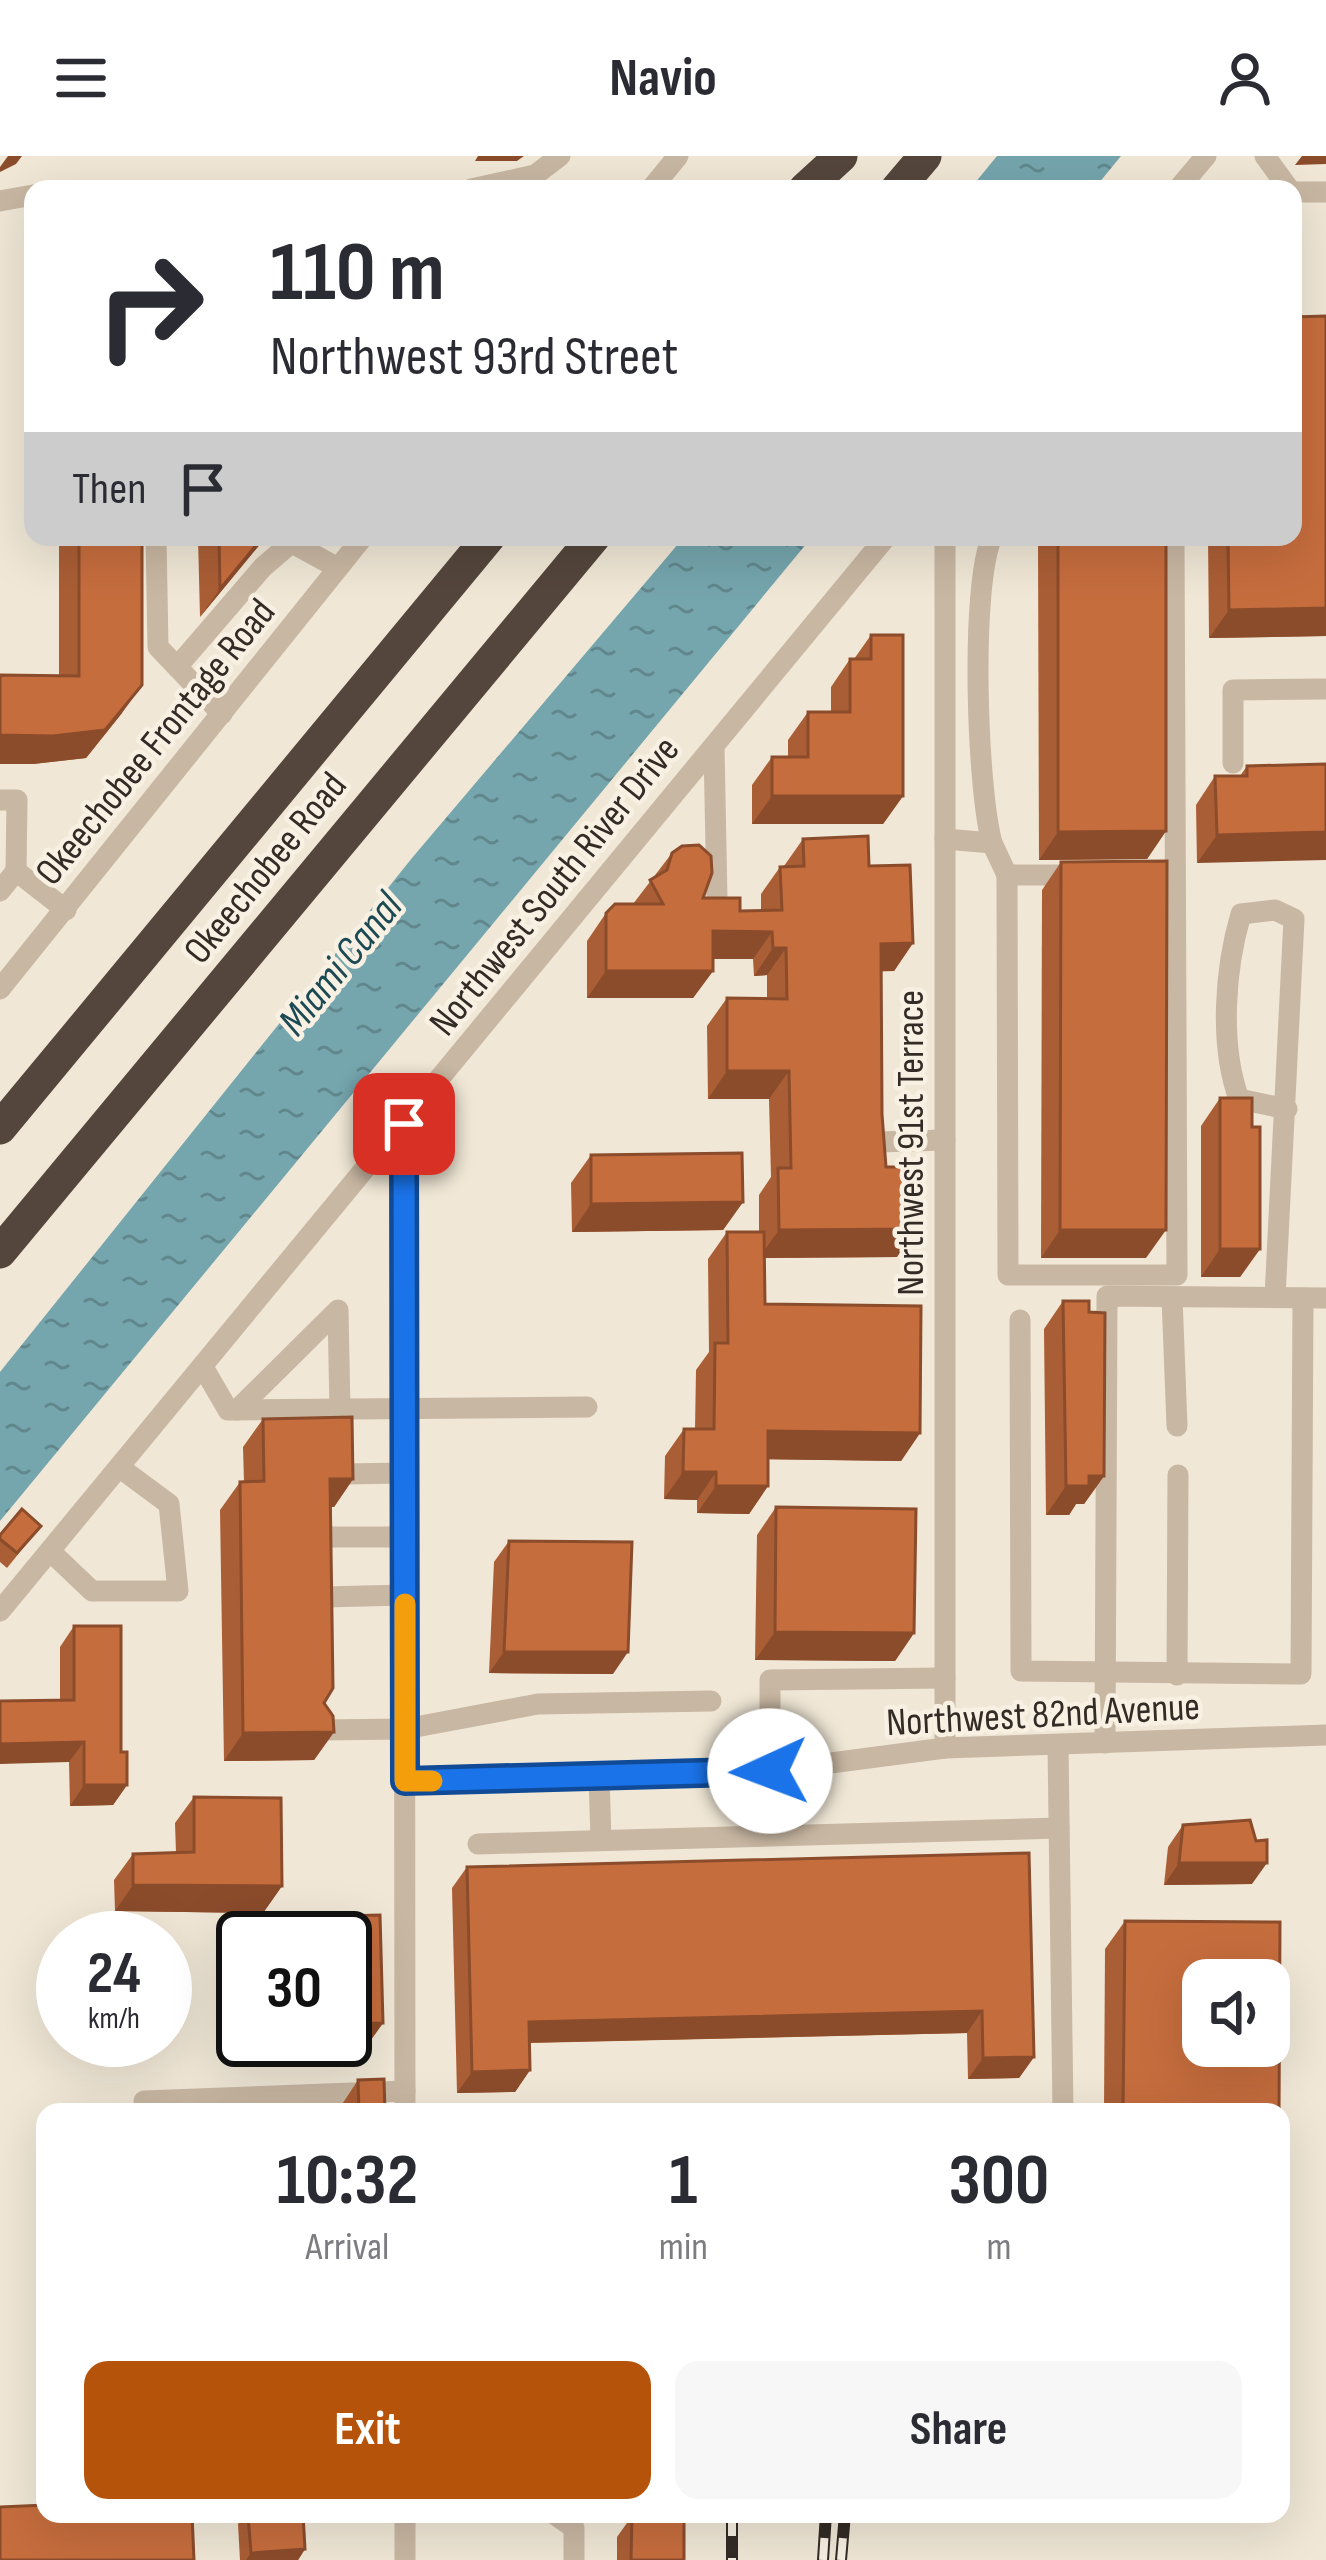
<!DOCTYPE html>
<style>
body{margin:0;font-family:"Sofia Sans Condensed",sans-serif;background:#f7f7f7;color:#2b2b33;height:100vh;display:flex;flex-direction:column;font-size:45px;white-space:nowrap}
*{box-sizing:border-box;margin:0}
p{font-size:39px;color:#7c7c81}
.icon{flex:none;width:66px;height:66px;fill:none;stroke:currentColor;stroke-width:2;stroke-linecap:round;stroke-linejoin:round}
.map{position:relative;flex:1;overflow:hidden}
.details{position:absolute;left:36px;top:1947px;width:1254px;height:420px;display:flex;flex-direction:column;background:#fff;border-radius:24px;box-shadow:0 12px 48px #0002}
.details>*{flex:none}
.banner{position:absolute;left:24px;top:24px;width:1278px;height:366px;border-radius:24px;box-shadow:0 12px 48px #0002;background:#fff;color:#2b2b33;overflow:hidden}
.tools{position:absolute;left:1182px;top:1803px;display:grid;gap:24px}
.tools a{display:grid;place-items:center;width:108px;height:108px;border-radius:24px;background:#fff;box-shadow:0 12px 48px #0002;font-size:60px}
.speed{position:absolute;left:36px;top:1755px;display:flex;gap:24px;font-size:60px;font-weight:700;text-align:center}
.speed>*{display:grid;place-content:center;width:156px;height:156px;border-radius:50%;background:#fff;box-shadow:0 12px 48px #0002;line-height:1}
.speed small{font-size:30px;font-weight:400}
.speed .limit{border:6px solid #111;border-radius:18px;background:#fff;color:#111}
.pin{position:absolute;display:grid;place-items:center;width:102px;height:102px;color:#fff;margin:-51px;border-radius:24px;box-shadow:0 6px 18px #0006}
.me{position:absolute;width:132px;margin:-66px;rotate:268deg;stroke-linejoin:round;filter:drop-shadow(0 0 9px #0008)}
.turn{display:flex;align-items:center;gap:42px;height:252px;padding:0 48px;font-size:54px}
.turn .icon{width:156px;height:156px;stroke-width:2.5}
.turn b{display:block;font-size:84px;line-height:102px}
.then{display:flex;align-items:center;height:114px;padding:0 48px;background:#0003;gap:24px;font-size:45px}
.eta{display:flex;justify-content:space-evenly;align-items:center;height:204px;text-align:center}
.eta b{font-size:72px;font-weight:700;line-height:84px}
.primary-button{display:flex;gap:24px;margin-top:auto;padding:24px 48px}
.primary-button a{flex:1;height:138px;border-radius:24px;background:#b45309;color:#fff;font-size:48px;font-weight:700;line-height:138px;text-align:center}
.primary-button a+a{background:#f7f7f7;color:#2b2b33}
header{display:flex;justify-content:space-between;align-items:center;height:156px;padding:0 48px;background:#fff;font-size:54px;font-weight:700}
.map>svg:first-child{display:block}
.water{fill:url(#water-ripples)}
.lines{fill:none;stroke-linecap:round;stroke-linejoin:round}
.minor{stroke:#c8b7a2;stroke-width:21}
.highway{stroke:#54463c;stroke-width:33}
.rail-casing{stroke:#332b25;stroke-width:12}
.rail{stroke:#f8f0e2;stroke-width:8;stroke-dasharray:22;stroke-linecap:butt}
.wall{fill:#aa5e35}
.shaded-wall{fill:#8b4c2b}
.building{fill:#c66d3e;stroke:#8b4c2b;stroke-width:3;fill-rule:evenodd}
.route-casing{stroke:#114b97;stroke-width:30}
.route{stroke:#1a73e8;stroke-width:21}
.slow{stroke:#f59e0b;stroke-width:21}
.labels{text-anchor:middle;stroke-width:9;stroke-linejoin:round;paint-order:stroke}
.street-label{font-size:39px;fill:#332b25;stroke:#f8f0e2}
.water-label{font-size:42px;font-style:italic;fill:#1b4a54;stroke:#f8f0e2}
</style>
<header><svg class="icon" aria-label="menu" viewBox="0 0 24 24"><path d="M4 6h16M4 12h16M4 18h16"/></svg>Navio<svg class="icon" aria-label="person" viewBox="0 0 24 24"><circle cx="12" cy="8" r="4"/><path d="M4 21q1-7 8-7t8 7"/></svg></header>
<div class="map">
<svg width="1326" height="2404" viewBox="0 0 1326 2404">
<defs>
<pattern id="water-ripples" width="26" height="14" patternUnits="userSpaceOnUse" patternTransform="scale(3)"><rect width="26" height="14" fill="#75a5ad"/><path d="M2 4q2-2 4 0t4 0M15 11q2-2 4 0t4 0" fill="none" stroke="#61878d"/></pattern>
</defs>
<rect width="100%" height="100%" fill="#f0e7d6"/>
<g class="water">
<path d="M997,0H1121L1094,33H970Z"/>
<path d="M684,381H812L0,1365V1216L412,702Z"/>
</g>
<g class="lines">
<g class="minor">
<path d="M1265,0L1289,33"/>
<path d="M471,33L535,19L560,0"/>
<path d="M651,33L678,0"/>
<path d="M1178,33L1206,0"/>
<path d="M1293,36H1326"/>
<path d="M0,45L33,39"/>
<path d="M156,381L158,491L222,558"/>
<path d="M945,381V1592"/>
<path d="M992,381C970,431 977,632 992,687"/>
<path d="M294,388L338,412"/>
<path d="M177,511L263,411L298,381"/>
<path d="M714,590L717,744"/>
<path d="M1233,607V534L1326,533"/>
<path d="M0,644H17L16,715"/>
<path d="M945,683L992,687L1007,719"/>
<path d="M1081,719H1007L1008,1119H1177L1174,381"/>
<path d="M0,735L16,715L66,754"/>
<path d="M0,833L363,381"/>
<path d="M404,968L405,1956"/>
<path d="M878,986L945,984"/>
<path d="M1172,1141L1177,1270"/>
<path d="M1275,1141L1294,763L1275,754L1241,758C1225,812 1219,888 1239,943L1287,953"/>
<path d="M1020,1164L1021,1515L1301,1518L1303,1142"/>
<path d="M203,1211L228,1254L587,1251"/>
<path d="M237,1254L338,1154L340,1255"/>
<path d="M344,1318L405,1317"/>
<path d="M330,1381H405"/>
<path d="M50,1395L92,1435H178L169,1348L119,1311"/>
<path d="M323,1441L405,1439"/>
<path d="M0,1455L886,381"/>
<path d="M1177,1519L1178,1319"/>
<path d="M319,1574L405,1573L538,1548L711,1545"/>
<path d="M1105,1587L1107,1140L1326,1142"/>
<path d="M1058,1589L1063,1956"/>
<path d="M770,1615V1524L945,1522"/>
<path d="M599,1620L601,1684"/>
<path d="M405,1625L770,1615L945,1592L1326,1579"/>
<path d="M478,1688L1059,1672"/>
<path d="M144,1945L405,1935"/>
<path d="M405,2358V2404"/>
<path d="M554,2358L574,2372V2404"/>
</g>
<g class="highway">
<path d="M805,33L841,0"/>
<path d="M897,33L925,0"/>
<path d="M0,972L489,381"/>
<path d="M0,1096L594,381"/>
</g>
<defs>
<g id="rail">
<path d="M732,2358V2404"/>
<path d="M823,2404L826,2358"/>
<path d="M841,2404L845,2358"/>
</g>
</defs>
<use href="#rail" class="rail-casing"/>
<use href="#rail" class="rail"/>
</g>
<g class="wall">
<path d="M1326,160V480L1209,482L1208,381H1293Z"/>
<path d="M59,381H142L122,557L86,602L33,608L59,520Z"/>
<path d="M198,381H266L200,461Z"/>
<path d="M1038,381H1166V675L1147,703L1039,704Z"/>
<path d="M871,479L903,640L883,668H752V629L772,601H788V584L808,556H831V531L850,503H854Z"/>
<path d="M1326,608L1197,707L1196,649L1215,620H1240L1247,610Z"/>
<path d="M803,683L869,710L913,787L894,815H881L882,958L886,1011L897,1101L764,1102L765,1148L920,1277L901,1305L768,1303V1330L749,1358L697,1357V1344L664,1343L665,1300L684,1273H695L696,1214L709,1196L708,1103L727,1076H759V1039L771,1021L769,943H708L707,870L727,842L767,843V819L754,820L753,803H713V815L693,842H587V785L606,757L633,748L672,697L703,742L740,755H761V738L780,711L784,710Z"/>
<path d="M1061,706L1146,1102H1041L1042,734Z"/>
<path d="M1220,942L1260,1093L1240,1121H1201V970Z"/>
<path d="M591,999L743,1046L723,1074L572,1076L571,1027Z"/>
<path d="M1063,1145L1104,1320L1084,1348H1076L1069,1359H1046L1044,1173Z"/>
<path d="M263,1263L353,1323L334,1351H330L324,1547L334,1576L314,1604L224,1605L220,1354L240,1326H244L243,1291Z"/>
<path d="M776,1351L914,1477L895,1505L755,1504L757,1379Z"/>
<path d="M41,1370L7,1412L0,1406V1379Z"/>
<path d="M509,1385L613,1518L489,1517L494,1406Z"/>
<path d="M74,1470L121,1596L127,1629L113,1649L70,1650L69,1606L60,1544V1491Z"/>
<path d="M194,1641L282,1730L263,1757L115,1755L114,1724L133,1698L176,1697L175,1667Z"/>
<path d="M1183,1669L1252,1728L1164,1729L1168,1691Z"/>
<path d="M1029,1697L1034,1901L1019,1922L968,1923L967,1877L530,1887V1914L515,1936L457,1937L452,1732L467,1711Z"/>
<path d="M339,1760L383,1867L368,1888L326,1889V1884H345V1782H324Z"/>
<path d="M1125,1765L1279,1956H1104L1105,1793Z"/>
<path d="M358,1924L385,1956H339V1953Z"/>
<path d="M245,2358H303L305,2393L298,2404H240L238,2368Z"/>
<path d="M632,2360L684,2404H617V2381Z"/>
</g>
<g class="shaded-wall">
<path d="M8,0H22L16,8L0,16V11Z"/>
<path d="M478,0H524L517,5H475Z"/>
<path d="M1302,0H1326V8L1295,9Z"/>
<path d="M263,381H266L200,461L220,433Z"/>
<path d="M1326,452V480L1209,482L1229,454Z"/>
<path d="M142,529L122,557L86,602L33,608H0V579Z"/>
<path d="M772,640H903L883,668H752Z"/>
<path d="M1166,675L1147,703L1039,704L1058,676Z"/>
<path d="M1326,676V704L1197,707L1217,679Z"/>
<path d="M713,775L772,776L753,803H693Z"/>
<path d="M913,787L894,815L862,816L881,788Z"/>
<path d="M773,792H786L767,819L754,820Z"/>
<path d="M606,815H713L693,842H587Z"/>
<path d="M727,915H789L769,943H708Z"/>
<path d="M743,1046L723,1074L572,1076L591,1048Z"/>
<path d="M916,1073L897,1101L759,1102L779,1074Z"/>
<path d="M1060,1074H1166L1146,1102H1041Z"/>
<path d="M1220,1093H1260L1240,1121H1201Z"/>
<path d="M768,1275L920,1277L901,1305L749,1303Z"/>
<path d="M683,1316H716L697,1344L664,1343Z"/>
<path d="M1089,1320H1104L1084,1348H1076L1069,1359H1046L1066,1330Z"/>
<path d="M330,1323H353L334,1351H310Z"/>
<path d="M716,1330H768L749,1358L697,1357Z"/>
<path d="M775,1476L914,1477L895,1505L755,1504Z"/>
<path d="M504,1496H628L613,1518L489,1517Z"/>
<path d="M334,1576L314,1604L224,1605L243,1577Z"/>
<path d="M84,1586L69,1606L0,1608V1588Z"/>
<path d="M84,1629H127L113,1649L70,1650Z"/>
<path d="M1179,1707H1267L1252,1728L1164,1729Z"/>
<path d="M133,1729L282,1730L263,1757L115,1755Z"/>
<path d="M982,1855L967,1877L514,1887L529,1866Z"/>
<path d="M383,1867L368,1888L326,1889L330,1884H345V1868Z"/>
<path d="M1034,1901L1019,1922L968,1923L983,1902Z"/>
<path d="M530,1914L515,1936L457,1937L472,1916Z"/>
<path d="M305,2393L298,2404H246L251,2397Z"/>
</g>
<g class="building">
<path d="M1326,160V452L1229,454L1228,381H1293V161Z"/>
<path d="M79,381H142V529L105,574L53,580L0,579V519L79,520Z"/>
<path d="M219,381H263L220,433Z"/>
<path d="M1058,381H1166V675L1058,676Z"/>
<path d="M871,479H903V640H772V601H808V556H850V503H871Z"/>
<path d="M1326,608V676L1217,679L1215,620H1247V610Z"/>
<path d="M868,680L869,710L910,709L913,787L881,788L882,958L886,1011H916V1073L779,1074L778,1012H791L789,915H727V842L787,843L786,792H773L772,776L713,775V815H606V757L615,748H663L650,724L667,714L672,697L682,690L699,689L711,700L712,717L703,742H740V755L782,754L780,711L804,710L803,683Z"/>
<path d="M1167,705L1166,1074H1060L1061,706Z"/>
<path d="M1220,942H1252V971H1260V1093H1220Z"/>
<path d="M742,997L743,1046L591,1048V999Z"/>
<path d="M727,1076H764L765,1148L921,1150L920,1277L768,1275V1330H716V1316H683L684,1273H714L715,1187H728Z"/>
<path d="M1063,1145H1089V1156L1105,1157L1104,1320H1089V1330H1066Z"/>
<path d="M352,1261L353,1323H330L333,1532L324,1547L333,1560L334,1576L243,1577L240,1326L264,1325L263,1263Z"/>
<path d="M776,1351L916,1353L914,1477L775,1476Z"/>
<path d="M22,1353L41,1370L17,1397L0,1383V1379Z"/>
<path d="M509,1385L632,1386L628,1496H504Z"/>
<path d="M74,1470H121V1596H127V1629H84V1586L0,1588V1545L74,1544Z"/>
<path d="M194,1641L281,1642L282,1730L133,1729V1698L194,1696Z"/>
<path d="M1250,1664L1256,1685L1267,1684V1707H1179L1183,1669Z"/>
<path d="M1029,1697L1034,1901L983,1902L982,1855L529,1866L530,1914L472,1916L467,1711Z"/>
<path d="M380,1759L383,1867L345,1868V1782H339V1760Z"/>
<path d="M1125,1765L1280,1766L1279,1956H1123ZM1203,1824H1269V1890H1203Z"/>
<path d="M384,1923L385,1956H359L358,1924Z"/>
<path d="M45,2349V2358H192L194,2404H0V2351Z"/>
<path d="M248,2358H303L305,2393L251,2397Z"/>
<path d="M632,2360H684V2404H631Z"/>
</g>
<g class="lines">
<defs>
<path id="route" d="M404,968L405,1625L770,1615"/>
</defs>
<use href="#route" class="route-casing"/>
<use href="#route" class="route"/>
<path class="slow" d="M405,1448V1625H432"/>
</g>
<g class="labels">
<g class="street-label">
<text transform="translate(154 585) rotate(-51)" y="14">Okeechobee Frontage Road</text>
<text transform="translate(264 711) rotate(-51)" y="14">Okeechobee Road</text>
<text transform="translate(553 729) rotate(-51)" y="14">Northwest South River Drive</text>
<text transform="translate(909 987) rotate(-90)" y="14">Northwest 91st Terrace</text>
<text transform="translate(1043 1557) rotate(-3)" y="14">Northwest 82nd Avenue</text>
</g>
<g class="water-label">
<text transform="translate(339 807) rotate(-51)" y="15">Miami Canal</text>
</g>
</g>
</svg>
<div class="tools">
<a><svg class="icon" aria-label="sound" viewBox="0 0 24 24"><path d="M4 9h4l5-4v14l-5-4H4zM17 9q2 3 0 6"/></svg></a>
</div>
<div class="speed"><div>24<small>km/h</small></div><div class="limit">30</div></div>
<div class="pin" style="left:404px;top:968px;background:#d93025"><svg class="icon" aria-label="arrive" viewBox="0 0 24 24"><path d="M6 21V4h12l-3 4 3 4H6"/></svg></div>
<svg class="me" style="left:770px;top:1615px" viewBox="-20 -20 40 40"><circle r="19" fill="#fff"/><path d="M0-13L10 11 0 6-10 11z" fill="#1a73e8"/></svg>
<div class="banner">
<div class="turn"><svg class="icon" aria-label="right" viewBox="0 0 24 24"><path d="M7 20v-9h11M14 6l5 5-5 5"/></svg><div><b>110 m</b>Northwest 93rd Street</div></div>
<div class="then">Then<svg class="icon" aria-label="arrive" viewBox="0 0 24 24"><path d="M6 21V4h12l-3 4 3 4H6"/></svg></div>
</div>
<section class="details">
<div class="eta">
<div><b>10:32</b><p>Arrival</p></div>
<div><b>1</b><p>min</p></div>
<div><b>300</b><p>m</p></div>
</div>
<div class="primary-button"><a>Exit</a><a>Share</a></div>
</section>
</div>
